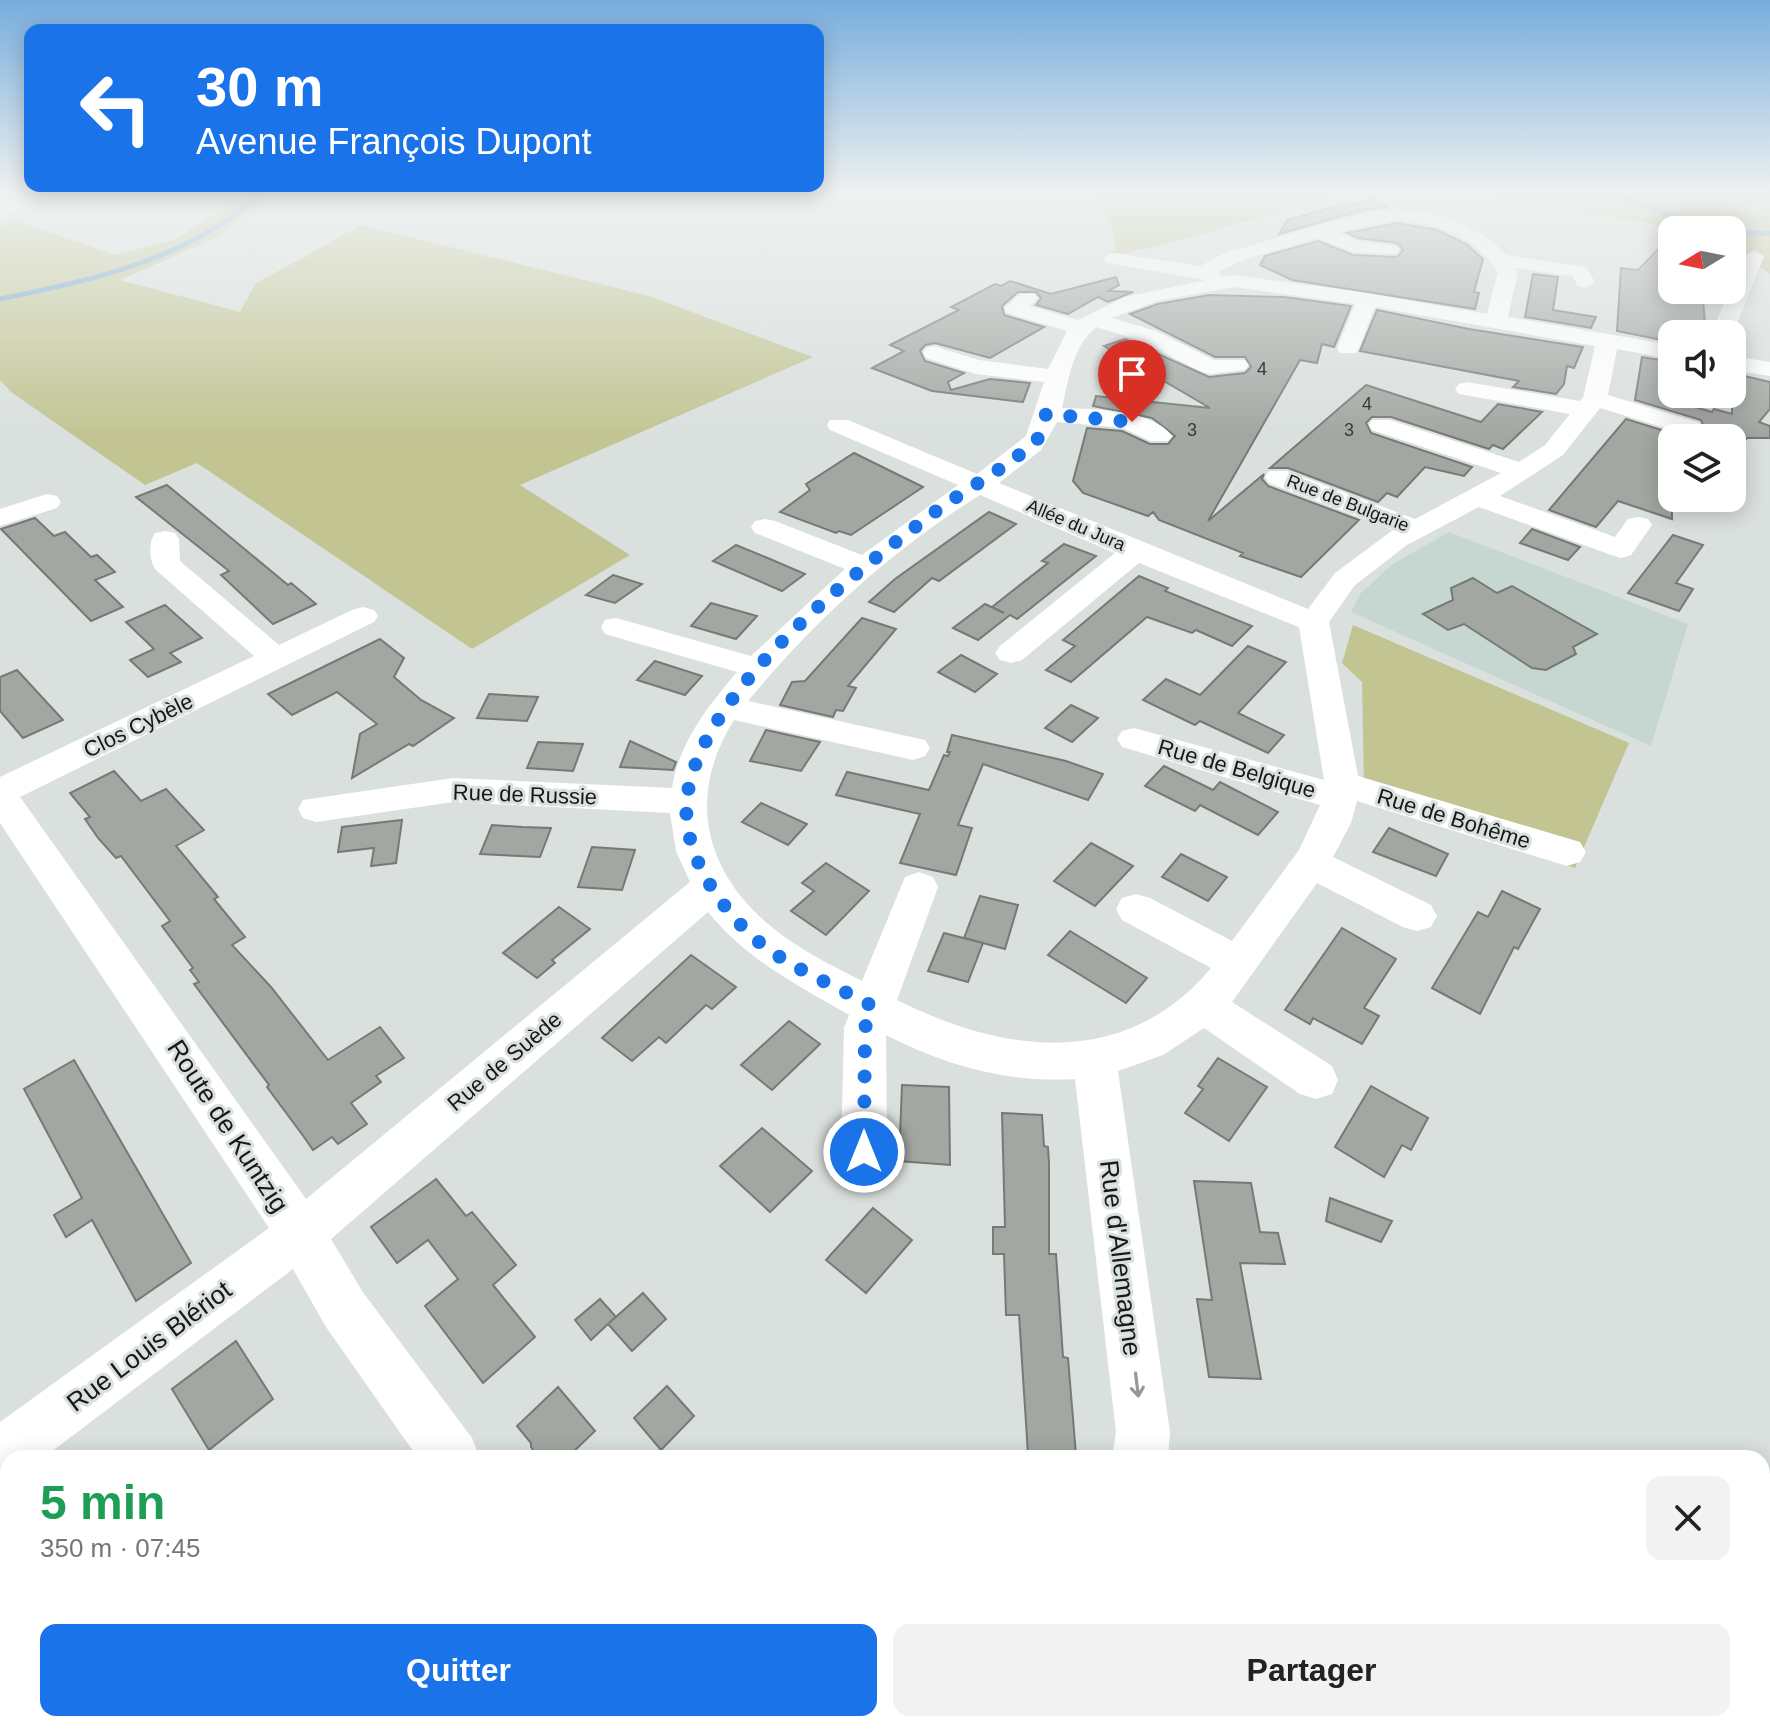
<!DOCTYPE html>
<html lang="fr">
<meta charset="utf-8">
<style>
body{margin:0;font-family:Helvetica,sans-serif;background:#f2f2f2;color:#222;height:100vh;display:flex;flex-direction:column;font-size:30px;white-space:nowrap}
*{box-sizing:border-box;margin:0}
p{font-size:26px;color:#767676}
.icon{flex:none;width:44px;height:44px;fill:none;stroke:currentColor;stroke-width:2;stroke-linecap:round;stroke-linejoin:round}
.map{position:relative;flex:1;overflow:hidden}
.sheet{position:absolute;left:0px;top:1450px;width:1770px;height:282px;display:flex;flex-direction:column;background:#fff;border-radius:24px 24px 0 0;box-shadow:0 4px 20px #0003}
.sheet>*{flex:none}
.top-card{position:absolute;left:24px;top:24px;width:800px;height:168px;border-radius:16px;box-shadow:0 4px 20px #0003;background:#1a73e8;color:#fff;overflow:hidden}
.needle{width:52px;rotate:260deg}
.buttons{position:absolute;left:1658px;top:216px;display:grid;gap:16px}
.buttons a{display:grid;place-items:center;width:88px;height:88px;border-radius:16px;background:#fff;box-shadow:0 4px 20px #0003;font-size:40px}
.pin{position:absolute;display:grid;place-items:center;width:68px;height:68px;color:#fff;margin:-82px -34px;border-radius:50% 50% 50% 0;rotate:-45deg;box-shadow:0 0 8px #0007}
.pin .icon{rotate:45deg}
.me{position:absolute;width:88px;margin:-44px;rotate:0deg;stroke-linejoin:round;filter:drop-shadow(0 0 6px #0008)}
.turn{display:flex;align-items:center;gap:28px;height:168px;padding:0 40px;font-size:36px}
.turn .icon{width:104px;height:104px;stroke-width:2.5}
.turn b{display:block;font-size:56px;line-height:68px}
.round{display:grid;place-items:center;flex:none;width:84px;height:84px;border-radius:16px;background:#f2f2f2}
.summary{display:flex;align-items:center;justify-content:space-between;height:136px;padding:0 40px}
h1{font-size:48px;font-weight:800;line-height:60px;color:#1e9e55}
.button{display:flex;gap:16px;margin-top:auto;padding:16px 40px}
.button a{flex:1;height:92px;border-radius:16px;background:#1a73e8;color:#fff;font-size:32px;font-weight:800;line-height:92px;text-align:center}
.button a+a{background:#f2f2f2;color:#222}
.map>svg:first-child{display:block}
.built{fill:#c6d6d1}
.green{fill:#c2c592}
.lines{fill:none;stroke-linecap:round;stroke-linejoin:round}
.stream{stroke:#6fa2cc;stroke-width:5}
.building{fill:#a3a7a2;stroke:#767a76;stroke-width:2}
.minor{fill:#fff;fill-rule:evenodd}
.oneway{stroke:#969897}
.route{stroke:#1a73e8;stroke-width:14;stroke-dasharray:0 25.2}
.labels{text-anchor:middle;stroke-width:6;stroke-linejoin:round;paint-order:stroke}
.number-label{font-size:18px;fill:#393c3a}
.far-street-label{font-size:18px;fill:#161918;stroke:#dae0de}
.street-label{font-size:22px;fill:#161918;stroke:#dae0de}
.near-street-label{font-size:26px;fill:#161918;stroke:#dae0de}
</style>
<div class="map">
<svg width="1770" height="1731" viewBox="0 0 1770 1731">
<rect width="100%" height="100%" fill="#dae0de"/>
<path class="built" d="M1449,532L1688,624L1651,746L1351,612L1361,593L1393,564Z"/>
<g class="green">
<path d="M245,194H275L217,237L120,280L240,312L255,284L361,225L649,296L813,357L520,485L630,555L472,649L197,463L145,485L11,392L0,380V227L13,220L115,255L176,239Z"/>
<path d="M1078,194H1340L1205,233L1106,258L1116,249L1112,227L1098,197Z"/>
<path d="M1482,194H1770V274L1732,248V230H1688Z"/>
<path d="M1353,625L1629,743L1575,868L1390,809L1364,786L1362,682L1342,663Z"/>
</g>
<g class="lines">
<g class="stream">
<path d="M1615,194L1697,226L1716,230"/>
<path d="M1732,233H1770"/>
<path d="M0,299C98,279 184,260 262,194"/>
</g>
</g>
<g class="building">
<path d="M1371,199L1387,207L1367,209L1279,234L1287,220L1351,202L1356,204Z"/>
<path d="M1398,223L1437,230L1466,244L1483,259L1474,292L1479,293L1475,309L1292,280L1260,265L1265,256L1318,241L1353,255L1397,257L1403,250L1397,243L1358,238L1347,233Z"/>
<path d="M1672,235V290H1702L1706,334H1672V342L1617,331L1621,268L1638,270Z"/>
<path d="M1533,274L1558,277L1553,310L1596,317L1591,328L1525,317Z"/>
<path d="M1116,277L1119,285L1108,291L1133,292L1108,302L1098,297L1068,314L1036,305L1041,298L1036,292H1018L1002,306L1004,315L1044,327L990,358L935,343L925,345L920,351L925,361L964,373L948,382L951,390L990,379L1030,383L1023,402L932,391L872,368L904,351L890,345L959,310L951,307L995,284L1001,286L1010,281L1051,294Z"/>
<path d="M1209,295L1284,297L1351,306L1334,347L1322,344L1317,363L1300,360L1208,521L1264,474L1262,479L1268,486L1359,520L1301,577L1240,556L1243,553L1159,520L1153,512L1148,516L1083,493L1073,481L1087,428L1122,431L1150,444H1168L1175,436L1152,418L1093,406L1096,396L1210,408L1104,346L1125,339L1209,377L1245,373L1251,367L1245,357H1215L1130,314L1158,304Z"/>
<path d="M1377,310L1469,329L1583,347L1574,368L1567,366L1564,384L1556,394L1513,387L1519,381L1360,351Z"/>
<path d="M1642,357L1672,362L1668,399L1712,412L1714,409L1732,414V373L1770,382V409L1759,422L1770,426V438H1747L1732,456V438H1700L1705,430L1701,420L1635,400Z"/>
<path d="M1366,385L1481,422L1498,404L1542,412L1503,449L1493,445L1489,449L1391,417H1372L1366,423L1371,433L1472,467L1464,476L1425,467L1397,497L1387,493L1378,502L1288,468H1270Z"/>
<path d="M1626,419L1671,433L1672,519L1618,501L1596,527L1549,510Z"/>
<path d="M854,453L923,487L851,535L839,531L836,533L780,512L810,490L806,484Z"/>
<path d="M167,485L288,585L291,583L316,604L273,624L221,575L229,571L136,497Z"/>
<path d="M989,512L1016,524L939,581L932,578L894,612L869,602L895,579Z"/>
<path d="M35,518L54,536L65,532L91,557L97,555L115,572L95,580L123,607L91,621L1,529Z"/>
<path d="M1532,529L1580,547L1568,560L1520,543Z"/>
<path d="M1673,535L1703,545L1676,583L1693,589L1679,611L1628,593Z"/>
<path d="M1064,544L1096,556L1017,619L1010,615L978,640L953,628L985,604L1004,613L992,607L1048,563L1042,561Z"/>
<path d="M736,545L770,559L805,574L782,591L713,561Z"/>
<path d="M613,575L642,584L615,603L586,595Z"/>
<path d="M1139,576L1168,588L1165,591L1252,626L1232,646L1196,630L1192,633L1147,617L1071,682L1046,670L1075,646L1063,640Z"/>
<path d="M1473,578L1497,593L1512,586L1597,634L1573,647L1576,654L1546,670L1532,668L1464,624L1448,630L1423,614L1453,600L1451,588Z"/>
<path d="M711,603L757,616L736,639L691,626Z"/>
<path d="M165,605L202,638L170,653L181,662L148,677L130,660L154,649L126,622Z"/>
<path d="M862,618L896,629L848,686L856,688L843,711L836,710L833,717L780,705L792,682L805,681Z"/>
<path d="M380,639L404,658L394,677L421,700L454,718L413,746L409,744L352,778L360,734L377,724L337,692L292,715L268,694Z"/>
<path d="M1248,646L1286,662L1238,713L1284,735L1268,753L1200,721L1195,725L1143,700L1166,679L1200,695Z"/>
<path d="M961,655L997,674L975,692L938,672Z"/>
<path d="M655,661L702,676L685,695L637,680Z"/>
<path d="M17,670L63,720L23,738L0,711V677Z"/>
<path d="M489,694L538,697L527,721L477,718Z"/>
<path d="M1071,705L1098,718L1072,742L1045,728Z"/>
<path d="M766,730L820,742L801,771L750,761Z"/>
<path d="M952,735L1066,761L1103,774L1088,800L983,764L958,825L972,828L956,875L900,863L920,814L836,795L847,772L929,790L944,755L948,756L950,752H947Z"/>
<path d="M630,741L676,762L673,770L620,767Z"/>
<path d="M538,742L583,744L573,771L527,768Z"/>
<path d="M1164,766L1213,790L1220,782L1278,812L1258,835L1200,805L1195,811L1145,786Z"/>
<path d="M114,771L141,801L166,789L204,830L176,846L218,897L214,899L245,937L232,945L271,987L328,1060L380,1027L404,1058L376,1076L381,1082L351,1103L367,1124L338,1144L332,1137L313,1150L304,1137L267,1087L269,1085L194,984L199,982L190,970L193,968L162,926L170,921L121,856L116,858L98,838L85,819L90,817L70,793Z"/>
<path d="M761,803L807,824L788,845L742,822Z"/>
<path d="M402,820L396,863L371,866L374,848L338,852L342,827Z"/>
<path d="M492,825L522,827L551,828L540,857L480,854Z"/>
<path d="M1389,828L1448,854L1436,876L1373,852Z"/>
<path d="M1091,843L1133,866L1095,906L1054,881Z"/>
<path d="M592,847L635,850L622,890L578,887Z"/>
<path d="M1181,854L1227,877L1208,901L1162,877Z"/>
<path d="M826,863L869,891L826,935L791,911L814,891L802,883Z"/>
<path d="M1502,891L1540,909L1518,949L1514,947L1480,1014L1432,988L1478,912L1488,917Z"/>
<path d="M980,896L1018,905L1005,949L964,938Z"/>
<path d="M559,907L590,929L552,960L555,963L537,978L503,953Z"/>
<path d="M1342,928L1396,959L1364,1008L1379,1016L1362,1044L1313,1018L1310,1024L1285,1010Z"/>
<path d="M1070,931L1147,978L1126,1003L1048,955Z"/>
<path d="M944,933L983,943L968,982L928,971Z"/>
<path d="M691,955L736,987L712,1009L706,1005L666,1043L659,1037L632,1061L602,1038Z"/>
<path d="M789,1021L820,1044L772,1090L741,1065Z"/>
<path d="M1218,1058L1267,1087L1229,1141L1185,1113L1203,1089L1198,1086Z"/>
<path d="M74,1060L191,1263L136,1301L92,1220L66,1237L54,1215L82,1198L24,1089Z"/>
<path d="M902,1085L949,1087L950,1165L899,1161Z"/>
<path d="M1371,1086L1428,1118L1411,1150L1402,1145L1384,1177L1335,1147Z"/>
<path d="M1002,1113L1042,1115L1044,1146L1048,1147L1049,1163V1254H1056L1063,1357L1068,1358L1076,1455L1028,1454L1019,1315H1006L1004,1254H993V1227H1005Z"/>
<path d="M762,1128L812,1171L770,1212L720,1166Z"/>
<path d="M436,1179L466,1216L472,1212L516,1265L493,1285L535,1337L483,1383L425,1306L458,1279L428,1240L397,1263L371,1227Z"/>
<path d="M1194,1181L1251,1183L1260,1232L1278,1233L1285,1264L1240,1263L1261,1379L1209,1377L1197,1299L1212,1300Z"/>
<path d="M1330,1198L1392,1221L1381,1242L1326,1221Z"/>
<path d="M873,1208L912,1240L866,1293L826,1260Z"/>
<path d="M643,1293L666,1319L632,1351L608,1324L591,1340L575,1320L600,1299L616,1317L609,1323Z"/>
<path d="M236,1341L273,1399L209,1450L172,1389Z"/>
<path d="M667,1386L694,1416L661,1450L634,1418Z"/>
<path d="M558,1387L595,1431L567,1458H539L531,1447V1443L517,1426Z"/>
</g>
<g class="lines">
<g class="minor">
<path d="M23,194H45L0,220V206Z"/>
<path d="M1398,209L1434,214L1459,222L1492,240L1506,255L1586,267L1595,282L1585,288L1578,286L1572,276L1515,268L1518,272L1508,317L1672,345V359L1617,349L1608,395L1700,423L1703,428L1696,438L1672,440L1675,431L1600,408L1563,455L1500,496L1615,537L1628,519L1638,517L1648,519L1652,525L1631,555L1621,558L1611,555L1479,507L1407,545L1355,585L1329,622L1358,776L1580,842L1586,852L1580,862L1567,866L1357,801L1351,823L1333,857L1431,905L1437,916L1431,927L1417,931L1403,927L1317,883L1232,1002L1332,1066L1338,1080L1332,1094L1316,1099L1300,1094L1204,1028L1163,1055L1118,1071L1170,1432L1168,1458H1112L1116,1432L1075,1079C1007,1083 947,1066 886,1035L887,1152L880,1167L864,1173L848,1167L841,1152L844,1028L849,1015C797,985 746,959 708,912L331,1239L362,1291L472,1438L480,1458H418L326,1327L293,1269L43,1458H8V1480L0,1484V1422L269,1228L0,823V777L254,656L156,570C149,561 148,543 155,533L165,531L175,533L179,539L180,561L279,645L352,610L363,607L374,610L378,616L374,622L20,797L306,1199L690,882L676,851L670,813L453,802L316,822L303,818L298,809L303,800L453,778L672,788C679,743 708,706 737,672L605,634L601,627L605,620L616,618L751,656L845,569L755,533L751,527L755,521L765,519L775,521L862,555L958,485L830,430L827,425L830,420H848L977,474L1026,436L1044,382L976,374L926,358L923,353L926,348L934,346L979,360L1048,369L1067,331L1007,313L1004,308L1020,294H1034L1038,298L1030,306L1078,320L1125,297L1206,280L1107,263L1104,259L1107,255L1114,253L1200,266L1225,253L1325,223L1368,212ZM1398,220C1438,223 1475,237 1498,272L1487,314L1367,293L1234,275L1221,277L1219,271L1249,258L1318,238L1353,252L1397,254L1400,250L1397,246L1357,241L1337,232ZM1234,287L1355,304L1337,348L1340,353H1356L1359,348L1375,307L1595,346L1583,398L1580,401L1467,382L1459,384L1455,389L1459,394L1570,414L1545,445L1519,462L1390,420H1372L1369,425L1372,430L1501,473L1415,519L1287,471H1269L1265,477L1269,483L1393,530L1335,573L1308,609L999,483L1041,450L1057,422L1123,428L1150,441H1168L1172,436C1153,409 1092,409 1062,408C1069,379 1072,346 1097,327L1140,341L1202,372L1210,374L1245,370L1249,365L1245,360H1214L1156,331L1112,318L1157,301ZM980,495L1115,553L1000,646L995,653L1000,660L1011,663L1022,660L1139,563L1299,627L1324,780L1134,728L1122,731L1117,739L1122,747L1320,805L1299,850L1232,941L1150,898L1136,894L1122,898L1116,909L1122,920L1211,968C1126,1070 1004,1054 897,1000L938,887L933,877L919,872L905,877L862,981C839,969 814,957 792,942C711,888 680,806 734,720L913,760L925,756L930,748L925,740L748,701C813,622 893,549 980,495Z"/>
<path d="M1754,250L1764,256L1733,334H1711L1744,256Z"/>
<path d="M1732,356L1770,362V376L1732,370Z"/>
<path d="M47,494L57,496L61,502L57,508L0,526V509Z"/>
<path d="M614,1724H680L683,1731H617Z"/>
<path d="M965,1724H1031L1028,1731H962Z"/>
</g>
</g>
<defs><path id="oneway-shaft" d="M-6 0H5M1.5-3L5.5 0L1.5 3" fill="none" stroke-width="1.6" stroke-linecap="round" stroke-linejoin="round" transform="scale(2)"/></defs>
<use class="oneway" href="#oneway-shaft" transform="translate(1137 1385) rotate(83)"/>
<linearGradient id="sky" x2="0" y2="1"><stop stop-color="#77addd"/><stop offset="0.44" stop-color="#eef1f0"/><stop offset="1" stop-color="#eef1f0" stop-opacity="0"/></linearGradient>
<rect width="1770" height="436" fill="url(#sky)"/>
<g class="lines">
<path class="route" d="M864,1152L865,1028L872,1006C834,985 785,966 752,936C716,902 681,850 687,798C700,693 850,576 931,515C958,494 989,478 1016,457C1022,453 1031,448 1035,443C1041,435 1043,423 1046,414L1132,422"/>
</g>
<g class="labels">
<g class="number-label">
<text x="1262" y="375">4</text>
<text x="1367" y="410">4</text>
<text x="1192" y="436">3</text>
<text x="1349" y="436">3</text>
</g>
<g class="far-street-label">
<text transform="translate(1348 503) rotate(21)" y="6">Rue de Bulgarie</text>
<text transform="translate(1076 525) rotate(23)" y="6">Allée du Jura</text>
</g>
<g class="street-label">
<text transform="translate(138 725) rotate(-26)" y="8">Clos Cybèle</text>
<text transform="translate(1237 768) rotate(16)" y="8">Rue de Belgique</text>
<text transform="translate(525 794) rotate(2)" y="8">Rue de Russie</text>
<text transform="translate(1454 818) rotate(17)" y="8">Rue de Bohême</text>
<text transform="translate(504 1061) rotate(-40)" y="8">Rue de Suède</text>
</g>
<g class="near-street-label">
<text transform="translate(228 1126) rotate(57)" y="9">Route de Kuntzig</text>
<text transform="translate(1121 1258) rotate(83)" y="9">Rue d'Allemagne</text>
<text transform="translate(149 1346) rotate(-37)" y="9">Rue Louis Blériot</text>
</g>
</g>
</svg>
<div class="buttons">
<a><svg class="needle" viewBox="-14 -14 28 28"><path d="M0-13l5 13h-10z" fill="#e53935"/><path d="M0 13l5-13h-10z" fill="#767676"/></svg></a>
<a><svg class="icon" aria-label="sound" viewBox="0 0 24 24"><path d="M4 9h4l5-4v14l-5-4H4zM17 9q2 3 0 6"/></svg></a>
<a><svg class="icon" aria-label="layers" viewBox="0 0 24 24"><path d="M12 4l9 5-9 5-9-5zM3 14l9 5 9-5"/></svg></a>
</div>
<div class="pin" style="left:1132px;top:422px;background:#d93025"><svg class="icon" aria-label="arrive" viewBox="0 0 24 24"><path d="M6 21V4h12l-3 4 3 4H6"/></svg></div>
<svg class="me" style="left:864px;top:1152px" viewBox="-20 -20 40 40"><circle r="17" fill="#1a73e8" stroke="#fff" stroke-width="3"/><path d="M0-11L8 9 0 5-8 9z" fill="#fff"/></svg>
<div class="top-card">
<div class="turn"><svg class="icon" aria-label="left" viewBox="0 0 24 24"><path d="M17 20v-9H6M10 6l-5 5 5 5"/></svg><div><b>30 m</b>Avenue François Dupont</div></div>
</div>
<section class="sheet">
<div class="summary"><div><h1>5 min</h1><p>350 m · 07:45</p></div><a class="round"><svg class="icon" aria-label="close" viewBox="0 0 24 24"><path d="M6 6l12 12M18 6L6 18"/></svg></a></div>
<div class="button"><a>Quitter</a><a>Partager</a></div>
</section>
</div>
